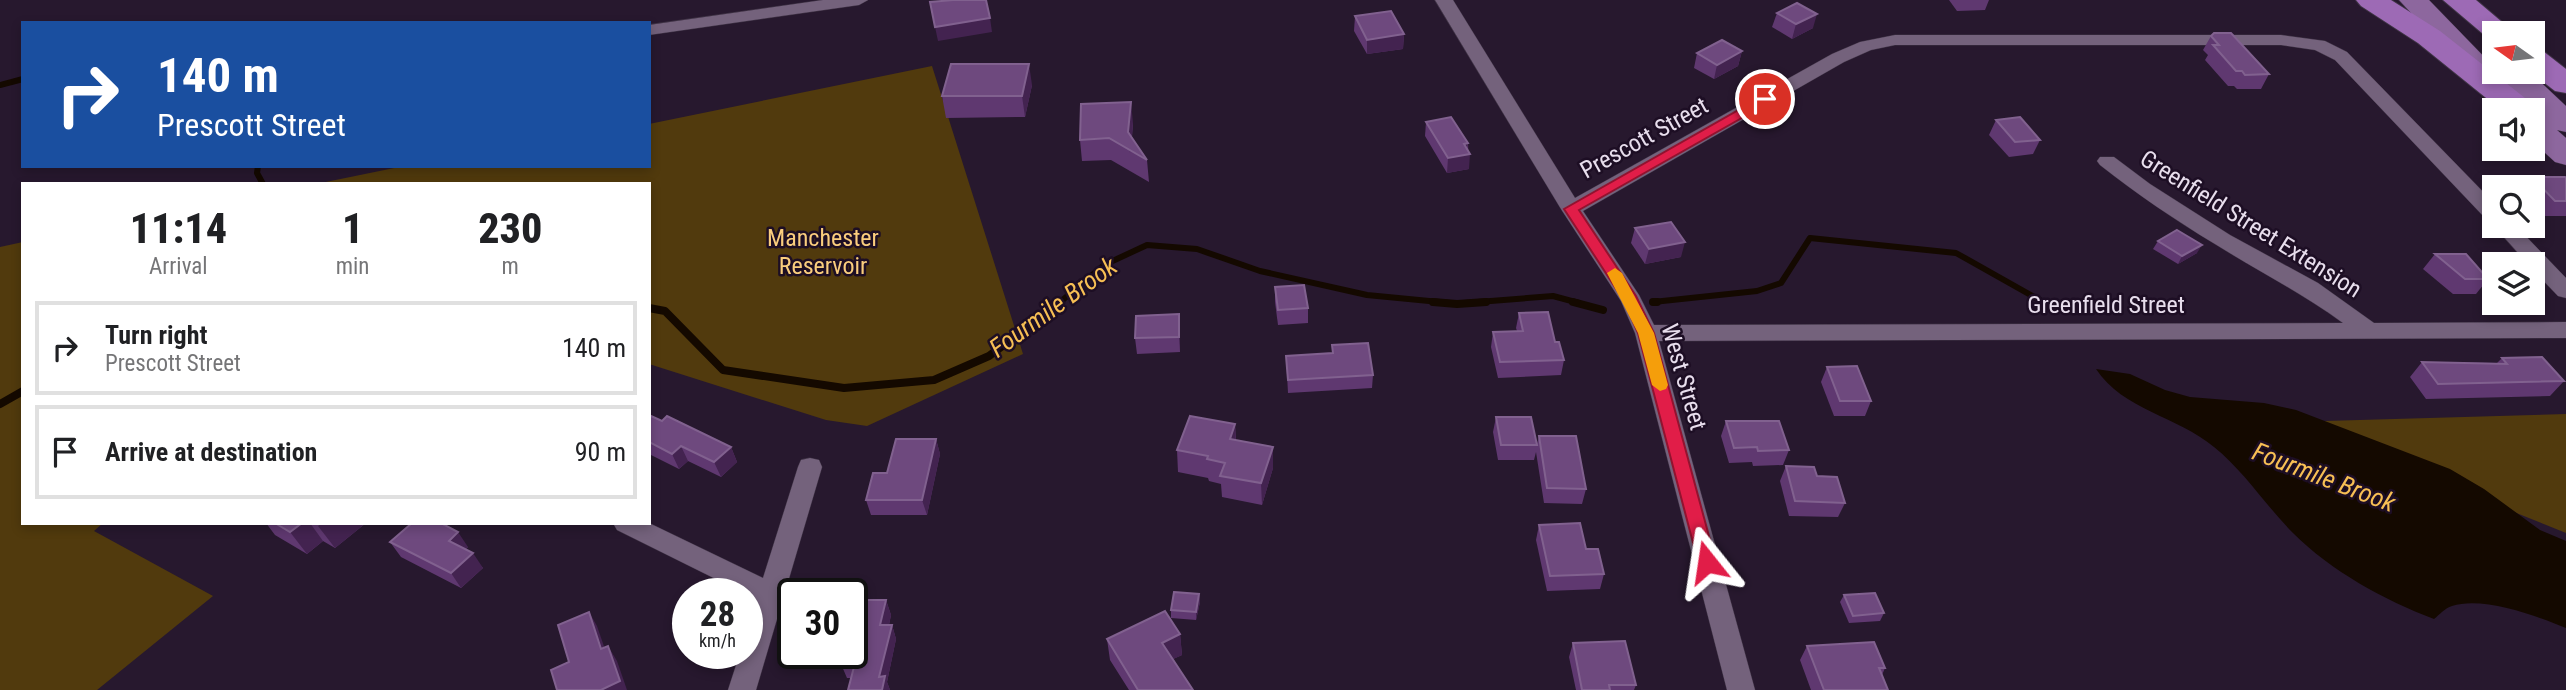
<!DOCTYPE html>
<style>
body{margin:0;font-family:"Roboto Condensed",sans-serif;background:#f6f6f6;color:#202124;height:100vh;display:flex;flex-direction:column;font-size:26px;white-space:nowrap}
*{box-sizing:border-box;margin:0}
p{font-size:23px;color:#757577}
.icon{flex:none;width:38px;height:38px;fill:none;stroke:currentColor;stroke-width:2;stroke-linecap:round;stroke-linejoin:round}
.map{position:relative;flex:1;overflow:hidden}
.sheet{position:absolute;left:21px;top:182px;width:630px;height:343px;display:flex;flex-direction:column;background:#fff;border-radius:0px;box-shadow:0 4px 10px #0003}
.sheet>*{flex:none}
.hud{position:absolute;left:21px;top:21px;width:630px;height:147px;border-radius:0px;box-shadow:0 4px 10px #0003;background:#1a4fa0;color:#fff;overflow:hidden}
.needle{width:46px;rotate:284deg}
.tools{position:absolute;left:2482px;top:21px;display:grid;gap:14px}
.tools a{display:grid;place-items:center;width:63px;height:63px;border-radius:0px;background:#fff;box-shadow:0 4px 10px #0003;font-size:35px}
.speed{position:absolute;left:672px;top:578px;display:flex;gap:14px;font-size:35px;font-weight:700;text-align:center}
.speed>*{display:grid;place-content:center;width:91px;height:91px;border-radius:50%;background:#fff;box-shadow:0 4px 10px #0003;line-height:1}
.speed small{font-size:18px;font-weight:400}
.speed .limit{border:4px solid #111;border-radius:10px;background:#fff;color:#111}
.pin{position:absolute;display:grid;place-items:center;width:60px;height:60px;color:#fff;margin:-30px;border:4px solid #fff;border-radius:50%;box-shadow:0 2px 7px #0007}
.me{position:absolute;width:77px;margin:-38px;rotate:345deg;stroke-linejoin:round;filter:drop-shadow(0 0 5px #0008)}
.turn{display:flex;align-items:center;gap:24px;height:147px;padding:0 21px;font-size:32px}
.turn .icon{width:91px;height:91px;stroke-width:2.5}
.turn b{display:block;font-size:49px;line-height:60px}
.eta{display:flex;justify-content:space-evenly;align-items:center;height:119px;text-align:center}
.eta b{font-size:42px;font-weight:800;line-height:49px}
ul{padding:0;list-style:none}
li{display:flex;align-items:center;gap:21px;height:94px;margin:0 14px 10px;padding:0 7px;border:4px solid #e0e0e0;border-radius:0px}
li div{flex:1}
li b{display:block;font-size:26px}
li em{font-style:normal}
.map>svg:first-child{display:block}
.green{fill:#513a0d}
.water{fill:#140900}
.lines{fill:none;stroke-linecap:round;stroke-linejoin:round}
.stream-far1{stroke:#140900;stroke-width:6}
.stream{stroke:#140900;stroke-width:8}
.minor-casing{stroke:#3f3345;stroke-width:1}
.primary-casing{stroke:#3f3345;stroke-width:1}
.motorway-casing{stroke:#3f3345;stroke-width:2}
.minor{fill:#74627c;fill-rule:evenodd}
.primary{fill:#8d679e;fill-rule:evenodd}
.motorway{fill:#9d6ab5;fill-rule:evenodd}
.wall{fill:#5f3870}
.shaded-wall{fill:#432350}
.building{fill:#6e497e;stroke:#81618f;stroke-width:2}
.route{fill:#e11d48;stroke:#92132f;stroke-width:2}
.slow{fill:#f59e0b}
.labels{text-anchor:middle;stroke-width:5;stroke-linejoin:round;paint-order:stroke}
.street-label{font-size:24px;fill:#e8deed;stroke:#1d0e24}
.park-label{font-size:24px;fill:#facd7d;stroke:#1d0e24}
.water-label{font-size:26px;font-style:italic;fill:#f7bf54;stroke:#1d0e24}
</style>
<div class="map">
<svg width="2566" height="690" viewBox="0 0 2566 690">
<rect width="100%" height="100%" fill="#27182e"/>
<g class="green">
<path d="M932,66L1023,354L867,426L826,420L649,364V184H316L404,166H649V124Z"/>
<path d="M23,242V523H103L94,531L213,596L97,690H0V247Z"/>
<path d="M2566,414V533L2290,422Z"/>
</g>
<path class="water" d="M2096,369L2130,374L2165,390L2190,397L2264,403L2296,410L2450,469L2484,489L2540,530L2566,541V628C2537,616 2483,596 2452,606C2445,608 2439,615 2434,619C2384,600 2331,571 2293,533C2266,506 2244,471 2214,447C2177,416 2123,410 2096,369Z"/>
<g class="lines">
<g class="stream-far1">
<path d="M0,85L23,79"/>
<path d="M258,166L257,173L263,184"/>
<path d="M1653,302L1757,291L1781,283L1810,238L1956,253L2045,303"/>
<path d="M1059,303L1104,265L1147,245L1197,249L1260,271L1367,295L1450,303"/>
<path d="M1465,303L1553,296L1579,303"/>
</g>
<g class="stream">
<path d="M1433,302L1457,304L1486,302"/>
<path d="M1573,302L1603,310"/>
<path d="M1653,302H1657"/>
<path d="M2041,302L2051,307"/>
<path d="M649,308L665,311L723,370L844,388L934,380L989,356L1061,302"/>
<path d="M0,404L23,391"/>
</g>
<defs>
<g id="minor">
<path d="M823,0H868L859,5L649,35V25Z"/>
<path d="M1435,0H1453L1575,198L1832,54L1860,42L1895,35H2281L2325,41L2347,52L2494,203V222L2487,220L2335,60L2315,50L2281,45H1895L1871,50L1844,62L1583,211L1639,295L1654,325L2343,323C2302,293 2258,271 2215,244C2175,220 2137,194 2100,165L2097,161L2100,157H2114L2150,184L2230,235L2318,283L2374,323L2566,322V338L1659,341L1755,690H1727L1635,333L1621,301L1561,209Z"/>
<path d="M2494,226H2516L2566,278V298L2558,296L2532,269V264H2528Z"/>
<path d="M810,458L819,460L822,467L756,690H728L740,653H747V628L756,599L617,530L613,523H649L763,578L798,467L801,460Z"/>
</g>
<path id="primary" d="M2399,0H2429L2494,67V72H2530L2566,106V132L2557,130L2566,138V165L2555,162L2532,141V115L2542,117L2530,105L2533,110L2532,112L2501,110Z"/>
<g id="motorway">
<path d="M2356,0H2391L2440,31L2525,98L2530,105L2526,110H2501L2418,43L2361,6Z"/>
<path d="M2443,0H2476L2515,33H2494V40L2489,39Z"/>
<path d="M2532,49L2543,51L2566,69V93L2555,91L2530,72Z"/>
</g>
</defs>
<use href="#minor" class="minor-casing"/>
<use href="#primary" class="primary-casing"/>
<use href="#motorway" class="motorway-casing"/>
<use href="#minor" class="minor"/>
<use href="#primary" class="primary"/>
<use href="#motorway" class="motorway"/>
</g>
<g class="wall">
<path d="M1949,0H1989L1985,10L1957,11Z"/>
<path d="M1777,13L1813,28L1792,39L1772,27Z"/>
<path d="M1355,16L1404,34L1403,49L1367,54L1354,31Z"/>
<path d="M2211,36L2269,74L2261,89H2237L2234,86H2228L2205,60L2208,55L2203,50Z"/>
<path d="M1742,51L1738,66L1714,79L1694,68L1697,53Z"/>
<path d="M1032,85L1025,117L946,118L942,96Z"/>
<path d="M1996,120L2040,140L2033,154L2009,157L1989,135Z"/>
<path d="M1426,122L1468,143L1469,169L1447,173L1425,136Z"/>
<path d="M1133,123L1132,137L1147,160L1149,182L1111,160L1082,161L1080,140Z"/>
<path d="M2532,177L2566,178V216H2543L2532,204V187H2524Z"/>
<path d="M1635,228L1681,257L1645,264L1631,243Z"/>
<path d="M2158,241L2197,253L2178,264L2153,249Z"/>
<path d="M2435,254L2488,279L2476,294H2453L2423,269Z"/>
<path d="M1275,287L1308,308V323L1278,325L1275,302Z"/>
<path d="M1519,313L1555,342L1564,360L1561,375L1498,378L1491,347L1493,332L1517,331L1516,328Z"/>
<path d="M1180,329V352L1137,354L1135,338Z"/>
<path d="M1332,345L1373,375L1372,388L1288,393L1286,356L1332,353Z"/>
<path d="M2502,358L2564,381L2550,396L2426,399L2410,377L2422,362L2497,363Z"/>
<path d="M1827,367L1871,401L1865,416H1834L1821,382Z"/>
<path d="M649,417L731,447L737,462L721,477L688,461L679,469L649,454Z"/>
<path d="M1496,417L1537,444L1539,436L1586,489L1582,504L1544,503L1536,452L1534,460H1498L1493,432Z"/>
<path d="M1726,421L1789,450L1783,465L1753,466L1752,462L1729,463L1721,436Z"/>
<path d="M1235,424L1236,440L1273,468L1262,505L1222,497L1221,484L1209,481L1208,478L1178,472L1177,450Z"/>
<path d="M936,439L940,454L927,515H871L866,500Z"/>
<path d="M1786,466L1817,476L1845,503L1838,517L1789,516L1780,481Z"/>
<path d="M266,523H366L335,548L323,541L307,554L275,535Z"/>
<path d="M1539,525L1604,574L1600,589L1547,591L1536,540Z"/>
<path d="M390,542L468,547L466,549L483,568L461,588L401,557Z"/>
<path d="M1199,594L1200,602L1196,620L1171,618V610Z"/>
<path d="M1844,595L1884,613L1880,621L1849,623L1840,602Z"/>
<path d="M886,600L891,615L889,625H892L896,639L887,682L890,690H848L851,678H847L841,664L860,621Z"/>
<path d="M1180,634L1182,655L1173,659L1193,690H1129L1110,660L1107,639Z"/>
<path d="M1573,643L1636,685L1634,690H1576L1569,657Z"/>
<path d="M1807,646L1885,668L1882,675L1888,690H1811L1800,660Z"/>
</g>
<g class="shaded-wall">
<path d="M1817,14L1813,28L1792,39L1796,24Z"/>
<path d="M990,18L992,32L938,41L935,27Z"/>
<path d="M1404,34L1403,49L1367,54V40Z"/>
<path d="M1742,51L1738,66L1714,79L1717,65Z"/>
<path d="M1029,64L1032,85L1025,117L1022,96Z"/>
<path d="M1131,102L1133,123L1130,153L1128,132Z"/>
<path d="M1468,143L1466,155L1470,154L1469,169L1447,173L1448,158L1464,144Z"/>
<path d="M1685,242L1681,257L1645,264L1649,249Z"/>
<path d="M2202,245L2197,253L2178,264L2182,256Z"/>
<path d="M1179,314L1180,329V352L1179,337Z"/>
<path d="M1235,424L1236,446L1230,439Z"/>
<path d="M936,439L940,454L927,515L922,500Z"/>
<path d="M681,446L688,461L679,469L672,454Z"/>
<path d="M731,447L737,462L721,477L714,462Z"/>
<path d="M1273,447V468L1262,505L1261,483Z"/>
<path d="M302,523H310L323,541L307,554L290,532Z"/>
<path d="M322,523H366L335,548L318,526Z"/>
<path d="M458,532L468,547L459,555L449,541Z"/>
<path d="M473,553L483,568L461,588L451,573Z"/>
<path d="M1199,594L1200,602L1196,620V612Z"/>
<path d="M886,600L891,615L886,639L880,625Z"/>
<path d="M589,612L597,626L610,664L601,649Z"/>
<path d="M892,625L896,639L887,682L890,690H882L879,677Z"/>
<path d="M1180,634L1182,655L1165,663L1162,643Z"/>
<path d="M608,646L617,661L627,690H601Z"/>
</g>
<g class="building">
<path d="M953,0H986L990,18L935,27L930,2Z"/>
<path d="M1797,3L1817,14L1796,24L1777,13Z"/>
<path d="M1391,11L1404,34L1367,40L1355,16Z"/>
<path d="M2214,33H2231L2269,74L2245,75L2242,71H2236L2213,45H2219L2211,36Z"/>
<path d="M1722,40L1742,51L1717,65L1697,53Z"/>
<path d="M951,64H1029L1022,96H942Z"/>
<path d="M1131,102L1128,132L1147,160L1109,138L1080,140L1081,104Z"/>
<path d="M1451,117L1468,143L1464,144L1470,154L1448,158L1426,122Z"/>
<path d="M2020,117L2040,140L2015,142L1996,120Z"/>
<path d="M2532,177H2565L2566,178V201H2555Z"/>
<path d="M1671,222L1685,242L1649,249L1635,228Z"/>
<path d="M2177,230L2202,245L2182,256L2158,241Z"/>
<path d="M2435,254H2466L2488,279H2465Z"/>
<path d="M1304,285L1308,308L1278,310L1275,287Z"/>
<path d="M1548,312L1555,342H1559L1564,360L1500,362L1493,332L1523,331L1519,313Z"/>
<path d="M1179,314V337L1135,338L1136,316Z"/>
<path d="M1368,343L1373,375L1288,380L1286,356L1333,353L1332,345Z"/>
<path d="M2542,357L2564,381L2438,384L2422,362L2507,364L2502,358Z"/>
<path d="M1857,366L1871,401H1840L1827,367Z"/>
<path d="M651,416L662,421L667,416L731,447L714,462L681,446L672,454L649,442V417Z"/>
<path d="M1190,416L1235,424L1230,439L1273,447L1261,483L1220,476L1225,463L1207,459L1208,456L1177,450Z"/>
<path d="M1496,417H1531L1537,445H1501Z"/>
<path d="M1726,421H1779L1789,450L1758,451L1757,447L1734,448Z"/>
<path d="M1539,436H1576L1586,489L1547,488Z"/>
<path d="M896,439H936L922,500H866L873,473H887Z"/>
<path d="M1786,466L1814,467L1817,476L1837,477L1845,503L1795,501Z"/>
<path d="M275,523H302L290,532Z"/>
<path d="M412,523H441L458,532L449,541L473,553L451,573L390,542Z"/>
<path d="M1580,523L1586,549H1598L1604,574L1550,576L1539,525Z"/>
<path d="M1174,592L1199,594L1196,612L1171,610Z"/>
<path d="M1875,593L1884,613L1853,616L1844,595Z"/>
<path d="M865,600H886L880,625H892L879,677L885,676L882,690H848L855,663L841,664L844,653H852V621H860Z"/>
<path d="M1165,611L1180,634L1162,643L1193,690H1138L1107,639Z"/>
<path d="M589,612L601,649L608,646L620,681L601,690H557L551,670L569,662L558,625Z"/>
<path d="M1625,641L1636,685H1609L1610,690H1582L1573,643Z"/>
<path d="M1874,642L1885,668H1879L1888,690H1824L1807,646Z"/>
</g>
<path class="route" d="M1765,95L1772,99L1770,102L1579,210L1636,296L1654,333L1716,562L1713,567L1707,570L1700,567L1698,562L1638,333L1624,301L1564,209Z"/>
<path class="slow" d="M1615,268L1622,273L1654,333L1668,385L1666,389L1660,391L1652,385L1638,333L1607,273Z"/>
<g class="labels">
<g class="street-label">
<text transform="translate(1644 138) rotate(-29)" y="8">Prescott Street</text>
<text transform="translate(2251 224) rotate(32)" y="8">Greenfield Street Extension</text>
<text x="2106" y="313">Greenfield Street</text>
<text transform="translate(1684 377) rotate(74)" y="8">West Street</text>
</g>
<g class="park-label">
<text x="823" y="246">Manchester<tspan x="823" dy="28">Reservoir</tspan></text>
</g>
<g class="water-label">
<text transform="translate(1053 307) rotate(-36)" y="9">Fourmile Brook</text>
<text transform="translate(2324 477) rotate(21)" y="9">Fourmile Brook</text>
</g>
</g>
</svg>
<div class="tools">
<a><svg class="needle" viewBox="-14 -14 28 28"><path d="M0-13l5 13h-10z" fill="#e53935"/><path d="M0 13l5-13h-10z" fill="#757577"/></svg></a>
<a><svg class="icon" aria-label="sound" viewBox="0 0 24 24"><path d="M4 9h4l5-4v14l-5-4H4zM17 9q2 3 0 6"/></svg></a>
<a><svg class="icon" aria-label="search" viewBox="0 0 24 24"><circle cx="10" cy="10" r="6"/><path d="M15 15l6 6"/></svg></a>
<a><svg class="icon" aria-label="layers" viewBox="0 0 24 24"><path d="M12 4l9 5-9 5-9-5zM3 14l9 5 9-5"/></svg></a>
</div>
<div class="speed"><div>28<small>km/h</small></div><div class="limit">30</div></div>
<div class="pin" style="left:1765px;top:99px;background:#d93025"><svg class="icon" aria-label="arrive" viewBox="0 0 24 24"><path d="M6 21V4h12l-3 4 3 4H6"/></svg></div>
<svg class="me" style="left:1707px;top:562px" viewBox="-20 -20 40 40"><path d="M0-17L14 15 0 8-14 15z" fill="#e11d48" stroke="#fff" stroke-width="4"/></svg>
<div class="hud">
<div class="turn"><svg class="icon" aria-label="right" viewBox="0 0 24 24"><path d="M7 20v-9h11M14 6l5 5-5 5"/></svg><div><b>140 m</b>Prescott Street</div></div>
</div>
<section class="sheet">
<div class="eta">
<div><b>11:14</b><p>Arrival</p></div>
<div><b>1</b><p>min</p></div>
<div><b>230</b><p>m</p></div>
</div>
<ul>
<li><svg class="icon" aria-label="right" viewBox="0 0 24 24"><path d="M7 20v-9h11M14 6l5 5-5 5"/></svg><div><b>Turn right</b><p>Prescott Street</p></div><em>140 m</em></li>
<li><svg class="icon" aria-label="arrive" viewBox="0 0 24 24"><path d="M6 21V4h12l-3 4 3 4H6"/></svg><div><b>Arrive at destination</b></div><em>90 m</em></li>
</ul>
</section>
</div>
